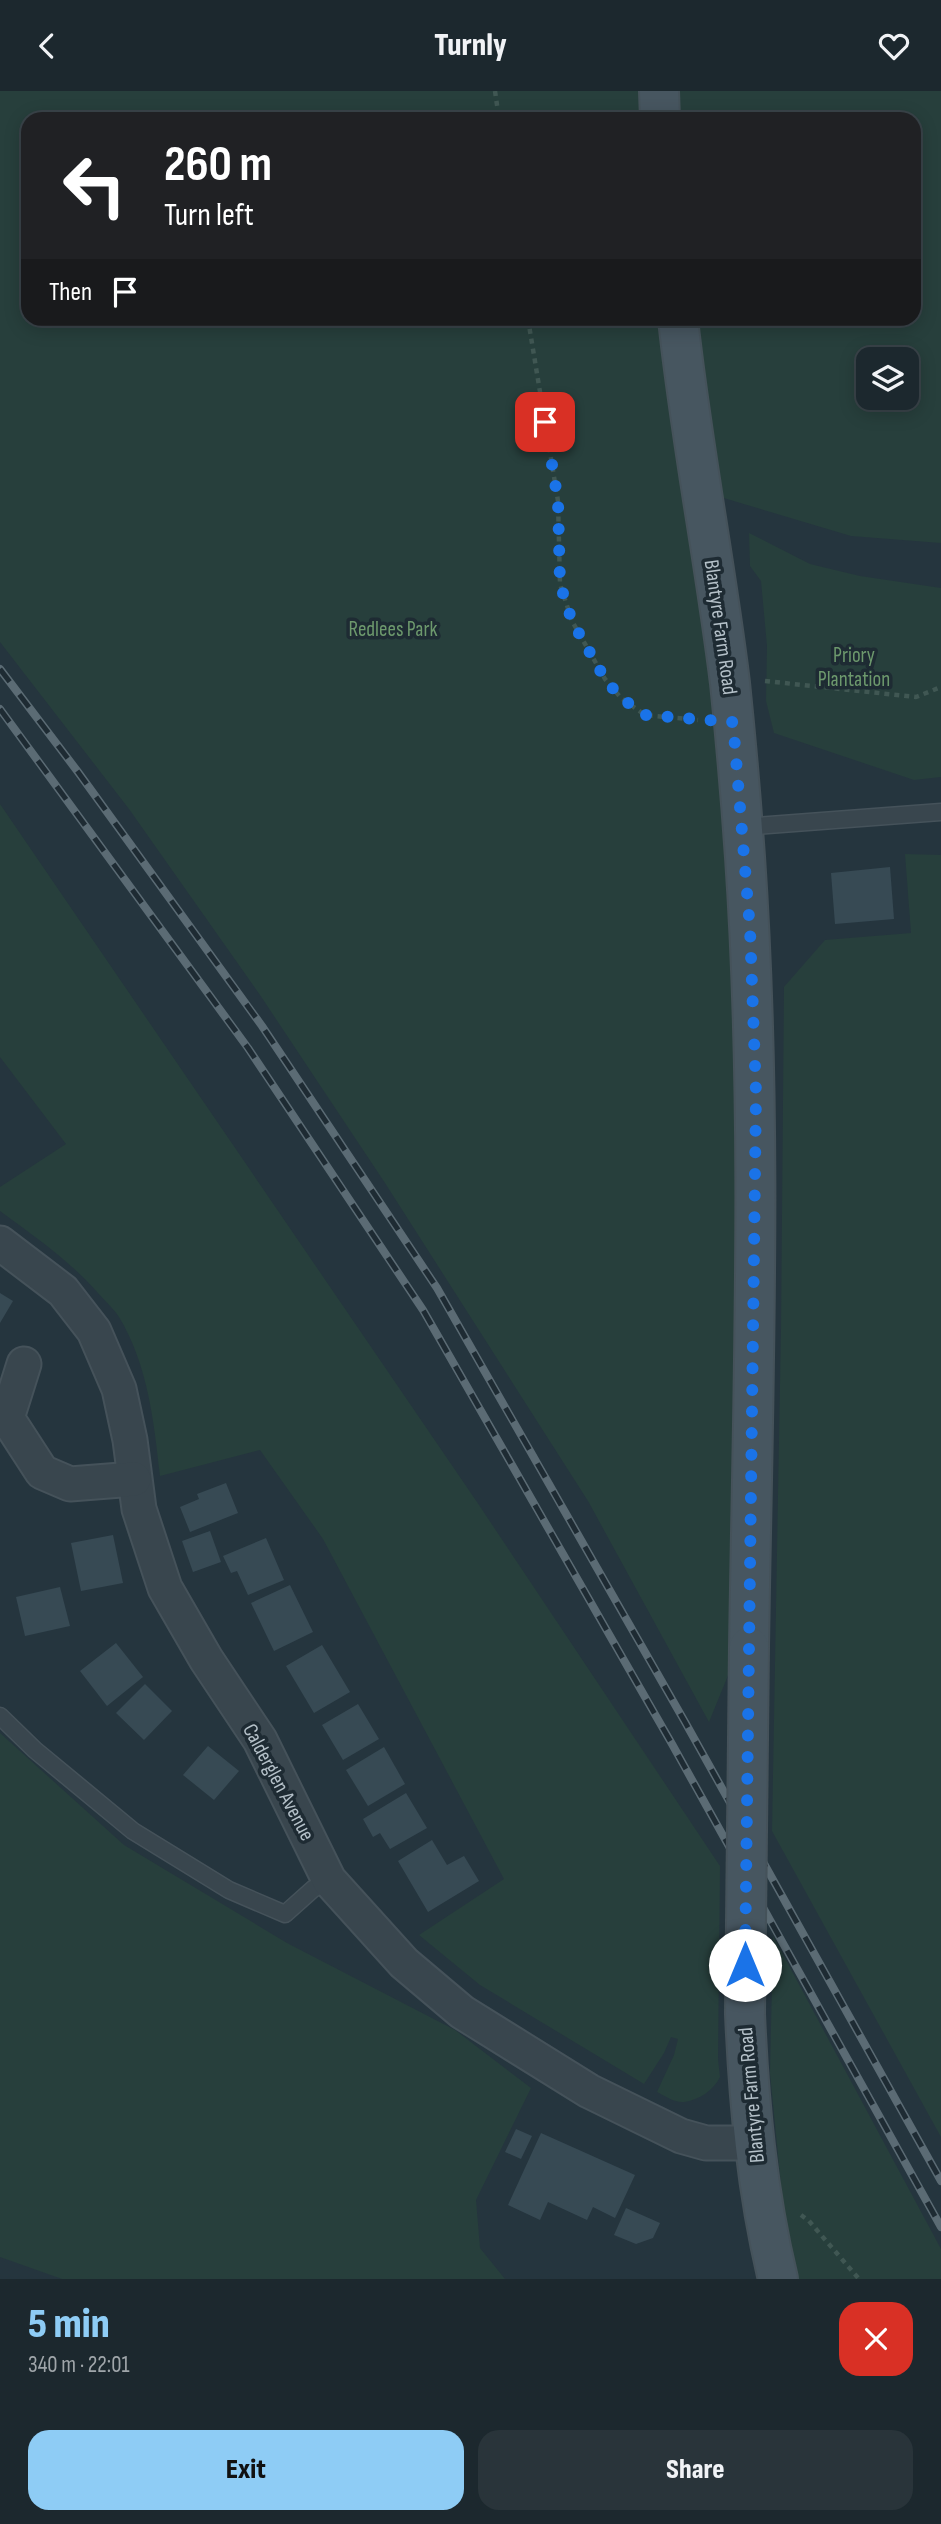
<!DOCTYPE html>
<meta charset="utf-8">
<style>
body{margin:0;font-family:"Sofia Sans Condensed",sans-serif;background:#29343a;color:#f1f3f6;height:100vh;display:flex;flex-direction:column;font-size:26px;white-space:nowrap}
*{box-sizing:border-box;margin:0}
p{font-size:23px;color:#a0a6aa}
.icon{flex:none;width:38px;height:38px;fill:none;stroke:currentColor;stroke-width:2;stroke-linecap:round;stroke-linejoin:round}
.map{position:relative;height:2188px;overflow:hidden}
.details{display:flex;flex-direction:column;background:#1c282e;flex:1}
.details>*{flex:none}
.top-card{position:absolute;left:21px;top:21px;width:900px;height:214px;border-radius:21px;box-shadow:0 4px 18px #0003,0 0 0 2px #3a444a;background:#202124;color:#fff;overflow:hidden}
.buttons{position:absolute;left:856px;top:256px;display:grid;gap:14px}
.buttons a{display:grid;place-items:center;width:63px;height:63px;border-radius:14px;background:#1c282e;box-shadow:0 4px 18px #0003,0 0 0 2px #3a444a;font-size:35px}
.pin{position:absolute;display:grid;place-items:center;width:60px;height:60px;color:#fff;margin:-30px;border-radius:14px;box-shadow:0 4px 10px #0006}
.me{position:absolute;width:77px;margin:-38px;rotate:0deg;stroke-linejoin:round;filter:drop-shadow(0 0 5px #0008)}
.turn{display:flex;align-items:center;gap:24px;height:147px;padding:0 28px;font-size:32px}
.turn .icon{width:91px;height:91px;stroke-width:2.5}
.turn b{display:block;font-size:49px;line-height:60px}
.then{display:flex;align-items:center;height:66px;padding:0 28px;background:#0003;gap:14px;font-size:26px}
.round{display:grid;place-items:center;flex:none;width:74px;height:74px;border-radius:21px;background:#29343a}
.summary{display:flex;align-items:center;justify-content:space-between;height:119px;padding:0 28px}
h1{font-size:42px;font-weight:800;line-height:52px;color:#8eccf5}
.button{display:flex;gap:14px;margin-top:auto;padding:14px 28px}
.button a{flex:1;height:80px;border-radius:21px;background:#8eccf5;color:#111;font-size:28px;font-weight:800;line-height:80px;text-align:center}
.button a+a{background:#29343a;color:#f1f3f6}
header{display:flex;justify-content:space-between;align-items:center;height:91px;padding:0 28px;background:#1c282e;font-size:32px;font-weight:800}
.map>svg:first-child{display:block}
.green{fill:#273f3c;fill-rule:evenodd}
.building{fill:#374a54}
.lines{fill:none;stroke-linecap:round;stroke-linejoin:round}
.lane-casing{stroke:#45525a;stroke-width:19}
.street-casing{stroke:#45525a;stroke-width:37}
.secondary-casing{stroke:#45525a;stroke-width:42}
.path{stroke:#405753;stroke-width:4.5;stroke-dasharray:5 5;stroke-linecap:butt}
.lane{stroke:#39464e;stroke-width:16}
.street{stroke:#39464e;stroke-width:33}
.secondary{stroke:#475660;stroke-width:38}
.rail-casing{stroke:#5b6b74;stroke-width:8}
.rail{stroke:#1e2b33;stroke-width:5;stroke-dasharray:16;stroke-linecap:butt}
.secondary-bridge-casing{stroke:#45525a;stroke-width:42;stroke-linecap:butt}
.secondary-bridge{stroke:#475660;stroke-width:38}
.route{stroke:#1a73e8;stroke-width:12;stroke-dasharray:0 21.6}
.labels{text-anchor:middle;stroke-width:7;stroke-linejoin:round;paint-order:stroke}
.street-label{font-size:21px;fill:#b5c1c9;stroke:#1e2b33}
.park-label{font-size:21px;fill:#6d996d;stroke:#1e2b33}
</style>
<header><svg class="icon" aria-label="back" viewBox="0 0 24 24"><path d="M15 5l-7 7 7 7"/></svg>Turnly<svg class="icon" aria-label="heart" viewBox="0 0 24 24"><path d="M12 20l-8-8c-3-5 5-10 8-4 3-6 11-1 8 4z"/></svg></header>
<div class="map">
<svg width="941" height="2188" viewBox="0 0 941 2188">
<rect width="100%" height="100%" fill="#25353e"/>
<g class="green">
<path d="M0,0H642L644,28H28V228H662L710,586L721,708L735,935L736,1158L729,1582L709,1631L588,1410L385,1092L260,904L129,718L0,551Z"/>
<path d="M676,0H941V452L851,445L717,405L696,228H914V28H678ZM868,268H906V306H868Z"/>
<path d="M749,442L810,473L860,485L941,497V686L914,689L774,642L766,610L767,555L761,490L750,475Z"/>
<path d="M0,713L477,1411L720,1775L718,1968L720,1986C714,1999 699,2009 684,2011C675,2012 665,2005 657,2001L674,1964L678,1948L671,1946L664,1962L644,1993L480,1894L419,1844L504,1788L323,1448L260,1359L160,1385C154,1331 148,1274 119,1226C114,1218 105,1210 98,1202C69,1169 35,1146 0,1120V1096L66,1053L0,966Z"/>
<path d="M905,763L941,764V2046L772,1740L781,1238L784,896L825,849L911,842Z"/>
<path d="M0,1642L124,1754L287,1852L455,1939L531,1997L476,2109L480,2157L505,2188H62L0,2166Z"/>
<path d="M773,1845L941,2158V2188H798L783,2115L770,1982Z"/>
</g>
<g class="building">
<path d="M890,776L894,828L835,833L831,782Z"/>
<path d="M0,1202L13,1210L0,1232Z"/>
<path d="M226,1392L238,1422L190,1441L180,1416L199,1408L197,1403Z"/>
<path d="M210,1440L221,1471L193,1481L182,1450Z"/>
<path d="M113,1444L123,1492L81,1500L71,1452Z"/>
<path d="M266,1447L284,1489L248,1504L237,1480L231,1482L223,1465Z"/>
<path d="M290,1494L313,1541L274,1560L251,1512Z"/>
<path d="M60,1496L70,1535L25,1545L16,1506Z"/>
<path d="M116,1552L143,1586L107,1615L80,1580Z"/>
<path d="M322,1554L350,1601L314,1622L286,1575Z"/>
<path d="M145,1593L172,1620L144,1649L116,1622Z"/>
<path d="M358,1613L379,1648L343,1669L322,1634Z"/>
<path d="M208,1655L239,1680L214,1709L183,1684Z"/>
<path d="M384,1656L405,1693L368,1715L346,1679Z"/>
<path d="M406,1702L427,1737L390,1758L380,1742L373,1746L363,1728Z"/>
<path d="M432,1749L447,1774L464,1765L479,1790L428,1821L398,1770Z"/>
<path d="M516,2038L532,2045L521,2068L505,2061Z"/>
<path d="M541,2042L635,2084L615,2127L593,2116L587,2129L548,2111L540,2129L508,2114Z"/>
<path d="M626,2117L660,2132L653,2147L636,2153L614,2144Z"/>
</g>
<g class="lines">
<defs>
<g id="lane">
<path d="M743,736L941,721"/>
<path d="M0,1625L35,1659L133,1740L229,1799L285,1823L313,1798L329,1789"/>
</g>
<g id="street">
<path d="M0,1152L63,1200L94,1240L119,1298L130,1349L139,1418L165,1497L206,1568L260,1649L329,1789L404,1872L462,1921L589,2000L681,2045L706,2052H754"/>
<path d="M24,1273L7,1327L42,1381L70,1393L134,1388"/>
</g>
<g id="secondary">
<path d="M659,0L660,28"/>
<path d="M678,228C691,350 715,470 730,592C736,650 741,708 745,766C763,1029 753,1293 749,1556"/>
<path d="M745,1923C749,2013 757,2101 778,2188"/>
</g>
</defs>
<use href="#lane" class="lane-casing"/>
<use href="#street" class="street-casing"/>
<use href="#secondary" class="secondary-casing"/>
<g class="path">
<path d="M495,0L499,28"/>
<path d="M528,228L558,410L560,493L572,530L605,588L621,607L645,624L698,629"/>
<path d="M765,590L916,606L941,596"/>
<path d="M801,2124L809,2130L859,2188"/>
</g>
<use href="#lane" class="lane"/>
<use href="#street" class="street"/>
<use href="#secondary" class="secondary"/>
<defs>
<g id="rail">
<path d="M0,578L78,681L262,935L437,1197L685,1631L941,2090"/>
<path d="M0,618L248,957L423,1219L672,1653L941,2136"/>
</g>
</defs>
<use href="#rail" class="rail-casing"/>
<use href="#rail" class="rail"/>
<defs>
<path id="secondary-bridge" d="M745,1923L749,1556"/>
</defs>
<use href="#secondary-bridge" class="secondary-bridge-casing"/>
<use href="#secondary-bridge" class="secondary-bridge"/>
</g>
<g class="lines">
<path class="route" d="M545,331L558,410L560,493L572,530L605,588L621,607L645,624L733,631L750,838L756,1002L745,1874"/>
</g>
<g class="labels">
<g class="street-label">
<text transform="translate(721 536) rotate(82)" y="7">Blantyre Farm Road</text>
<text transform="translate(279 1691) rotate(62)" y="7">Calderglen Avenue</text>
<text transform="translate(751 2004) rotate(-95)" y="7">Blantyre Farm Road</text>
</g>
<g class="park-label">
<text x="393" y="545">Redlees Park</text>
<text x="854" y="571">Priory<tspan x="854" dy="24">Plantation</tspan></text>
</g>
</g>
</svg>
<div class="buttons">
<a><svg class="icon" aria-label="layers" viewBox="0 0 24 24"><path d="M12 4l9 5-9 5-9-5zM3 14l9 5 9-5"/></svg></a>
</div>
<div class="pin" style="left:545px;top:331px;background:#d93025"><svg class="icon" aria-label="arrive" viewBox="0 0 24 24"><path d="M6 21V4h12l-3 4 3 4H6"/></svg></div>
<svg class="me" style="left:745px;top:1874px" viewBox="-20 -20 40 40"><circle r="19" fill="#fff"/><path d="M0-13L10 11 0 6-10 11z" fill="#1a73e8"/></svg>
<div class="top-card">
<div class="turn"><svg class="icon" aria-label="left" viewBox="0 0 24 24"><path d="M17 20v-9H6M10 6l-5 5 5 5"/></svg><div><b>260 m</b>Turn left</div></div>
<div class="then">Then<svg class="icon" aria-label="arrive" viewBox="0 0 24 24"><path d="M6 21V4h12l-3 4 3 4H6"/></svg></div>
</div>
</div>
<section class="details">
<div class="summary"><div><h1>5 min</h1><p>340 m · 22:01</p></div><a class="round" style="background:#d93025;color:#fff"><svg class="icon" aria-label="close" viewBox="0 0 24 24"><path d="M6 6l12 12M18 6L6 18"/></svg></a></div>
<div class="button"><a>Exit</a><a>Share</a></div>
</section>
